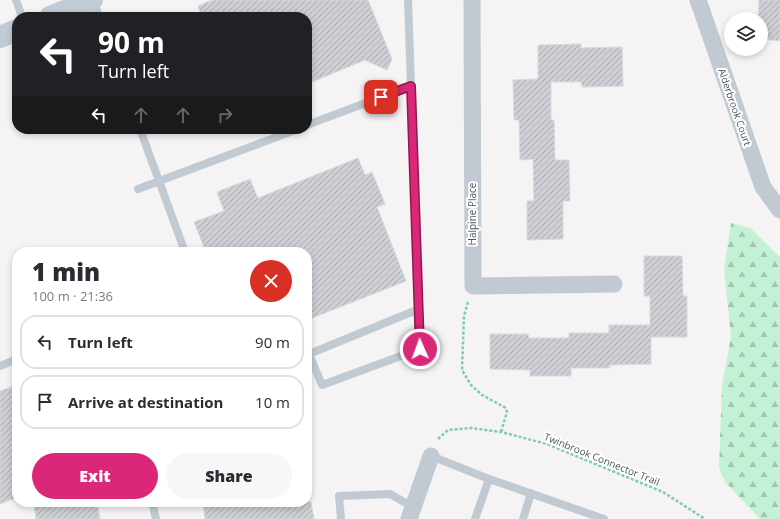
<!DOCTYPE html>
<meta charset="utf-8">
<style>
body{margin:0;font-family:"Open Sans",sans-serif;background:#f7f7f7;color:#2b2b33;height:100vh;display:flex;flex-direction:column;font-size:15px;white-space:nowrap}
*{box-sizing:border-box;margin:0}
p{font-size:13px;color:#7c7c81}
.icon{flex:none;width:22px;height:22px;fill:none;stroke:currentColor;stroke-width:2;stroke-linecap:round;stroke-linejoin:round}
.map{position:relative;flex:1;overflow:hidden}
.side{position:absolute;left:12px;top:247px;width:300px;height:260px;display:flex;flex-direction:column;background:#fff;border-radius:16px;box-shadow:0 2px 6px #0003}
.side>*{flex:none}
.top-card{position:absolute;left:12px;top:12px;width:300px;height:122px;border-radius:16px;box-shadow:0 2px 6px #0003;background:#202124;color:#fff;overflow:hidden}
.tools{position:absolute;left:724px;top:12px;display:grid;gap:8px}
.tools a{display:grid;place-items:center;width:44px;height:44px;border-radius:50%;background:#fff;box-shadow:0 2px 6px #0003;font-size:20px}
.pin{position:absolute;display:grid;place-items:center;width:34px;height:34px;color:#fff;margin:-17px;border-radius:8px;box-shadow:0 2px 6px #0006}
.me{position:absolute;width:44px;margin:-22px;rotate:358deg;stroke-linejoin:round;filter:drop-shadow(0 0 3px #0008)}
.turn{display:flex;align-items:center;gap:14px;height:84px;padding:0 20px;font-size:18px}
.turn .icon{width:52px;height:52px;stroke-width:2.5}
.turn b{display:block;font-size:28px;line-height:34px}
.lanes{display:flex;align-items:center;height:38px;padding:0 20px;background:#0003;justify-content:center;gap:20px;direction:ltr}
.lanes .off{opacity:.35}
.round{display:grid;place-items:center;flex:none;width:42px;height:42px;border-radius:21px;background:#f7f7f7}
.overview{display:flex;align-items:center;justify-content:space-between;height:68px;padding:0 20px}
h1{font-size:24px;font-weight:800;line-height:30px}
.button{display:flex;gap:8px;margin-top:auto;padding:8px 20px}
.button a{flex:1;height:46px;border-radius:24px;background:#db2777;color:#fff;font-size:16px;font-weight:800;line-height:46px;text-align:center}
.button a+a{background:#f7f7f7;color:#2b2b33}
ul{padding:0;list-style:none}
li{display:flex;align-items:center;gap:12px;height:54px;margin:0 8px 6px;padding:0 12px;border:2px solid #e1e1e2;border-radius:16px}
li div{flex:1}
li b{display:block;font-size:15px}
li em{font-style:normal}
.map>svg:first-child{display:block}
.forest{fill:url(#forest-firs)}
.building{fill:url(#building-hatch);stroke:#d7d9de}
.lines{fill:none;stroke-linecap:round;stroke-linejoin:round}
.path{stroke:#7ad0a6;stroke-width:2.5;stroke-dasharray:3 2;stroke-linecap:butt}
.service{stroke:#c1cad2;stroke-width:8}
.minor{stroke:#c1cad2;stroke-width:17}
.secondary{stroke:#c1cbd6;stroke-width:22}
.route-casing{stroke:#8e194d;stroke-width:10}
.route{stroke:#db2777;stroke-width:7}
.labels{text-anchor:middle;stroke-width:4;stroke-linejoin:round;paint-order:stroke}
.street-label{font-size:10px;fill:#4a5661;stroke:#fff}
</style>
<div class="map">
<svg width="780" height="519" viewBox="0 0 780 519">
<defs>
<pattern id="forest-firs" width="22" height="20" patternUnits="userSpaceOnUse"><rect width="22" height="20" fill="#c3f1d5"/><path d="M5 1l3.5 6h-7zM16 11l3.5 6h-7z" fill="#a0c6b0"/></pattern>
<pattern id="building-hatch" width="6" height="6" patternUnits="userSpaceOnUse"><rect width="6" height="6" fill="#cdcfd5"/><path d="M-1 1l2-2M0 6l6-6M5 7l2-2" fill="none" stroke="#a8abb0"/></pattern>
</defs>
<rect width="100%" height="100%" fill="#f5f3f3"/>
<path class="forest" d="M731,223L750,228L780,257V519H760L725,482L719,467L722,386L731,336L724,270Z"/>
<g class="building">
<path d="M212,0H368L392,59L387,70L365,60L307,84V17H202L198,6Z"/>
<path d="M759,0H780V41L761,39V19H758Z"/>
<path d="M581,44V48L622,47L623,86L582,87L581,82H551V120H554L555,160H569L570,201H563V239L527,240V201H534L533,159L520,160L519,120H514L513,80L538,79V45Z"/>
<path d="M358,158L365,175L372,172L385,204L377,207L406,281L307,320V252H206L194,222L224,211L217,192L250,179L258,198Z"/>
<path d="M644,256H682L683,296H687V337H651V364L610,365V368H571V376H530V370L490,369V334H528L529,338H569V333H609V325H650V296H644Z"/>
<path d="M17,385V497L0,504V391Z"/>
<path d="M44,502H97L100,519H36L34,504Z"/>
<path d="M203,502H311L314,519H205Z"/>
</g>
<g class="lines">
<g class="path">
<path d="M468,302L464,316L462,370L471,385L482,395L506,408L507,412L501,432"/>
<path d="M438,439L448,430L471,428L501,432L547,444L663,492L705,519"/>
</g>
<g class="service">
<path d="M16,0L22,17"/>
<path d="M408,0C412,116 416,233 420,349L322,385L309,354L419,309"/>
<path d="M94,1L99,17"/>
<path d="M307,125L411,86"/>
<path d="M140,129L185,252"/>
<path d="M138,189L298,129"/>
<path d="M0,366L17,359"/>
<path d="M431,456L489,479L475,519"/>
<path d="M489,479L604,519"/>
<path d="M152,502L156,519"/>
<path d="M341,519L339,496L390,494L413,507"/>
<path d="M523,519L531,493"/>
</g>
<g class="minor">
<path d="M472,0L473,286L614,284"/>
<path d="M698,0L763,187L780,210"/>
<path d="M409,519L431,456"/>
</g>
<g class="secondary">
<path d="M50,17L92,0"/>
<path d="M0,37L17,30"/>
</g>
</g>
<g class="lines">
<defs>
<path id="route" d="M381,97L411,86L420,349"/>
</defs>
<use href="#route" class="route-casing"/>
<use href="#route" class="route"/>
</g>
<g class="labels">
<g class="street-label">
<text transform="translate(735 107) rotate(71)" y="4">Alderbrook Court</text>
<text transform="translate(472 214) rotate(-90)" y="4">Halpine Place</text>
<text transform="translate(602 459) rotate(22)" y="4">Twinbrook Connector Trail</text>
</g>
</g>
</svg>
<div class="tools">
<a><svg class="icon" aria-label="layers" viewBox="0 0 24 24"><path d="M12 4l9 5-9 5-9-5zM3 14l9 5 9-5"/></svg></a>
</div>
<div class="pin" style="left:381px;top:97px;background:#d93025"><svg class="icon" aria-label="arrive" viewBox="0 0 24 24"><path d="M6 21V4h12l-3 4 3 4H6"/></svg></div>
<svg class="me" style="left:420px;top:349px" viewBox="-20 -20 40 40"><circle r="17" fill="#db2777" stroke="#fff" stroke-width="3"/><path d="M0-11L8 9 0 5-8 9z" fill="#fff"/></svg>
<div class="top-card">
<div class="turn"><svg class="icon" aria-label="left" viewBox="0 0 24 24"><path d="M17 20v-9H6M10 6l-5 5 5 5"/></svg><div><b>90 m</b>Turn left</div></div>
<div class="lanes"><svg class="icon" aria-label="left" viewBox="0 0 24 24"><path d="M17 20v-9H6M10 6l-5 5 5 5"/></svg><svg class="icon off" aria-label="ahead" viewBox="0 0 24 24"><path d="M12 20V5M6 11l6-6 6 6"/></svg><svg class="icon off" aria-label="ahead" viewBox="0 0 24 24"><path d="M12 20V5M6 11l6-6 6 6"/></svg><svg class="icon off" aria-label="right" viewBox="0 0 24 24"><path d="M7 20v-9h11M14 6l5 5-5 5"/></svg></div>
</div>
<section class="side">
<div class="overview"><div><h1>1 min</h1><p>100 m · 21:36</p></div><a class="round" style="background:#d93025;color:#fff"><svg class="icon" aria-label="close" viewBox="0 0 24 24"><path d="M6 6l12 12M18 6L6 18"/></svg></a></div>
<ul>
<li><svg class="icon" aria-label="left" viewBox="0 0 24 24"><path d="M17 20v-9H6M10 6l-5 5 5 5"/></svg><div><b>Turn left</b></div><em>90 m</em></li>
<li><svg class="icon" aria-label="arrive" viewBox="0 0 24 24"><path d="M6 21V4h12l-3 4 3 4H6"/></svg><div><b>Arrive at destination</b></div><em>10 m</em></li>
</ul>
<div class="button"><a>Exit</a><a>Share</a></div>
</section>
</div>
